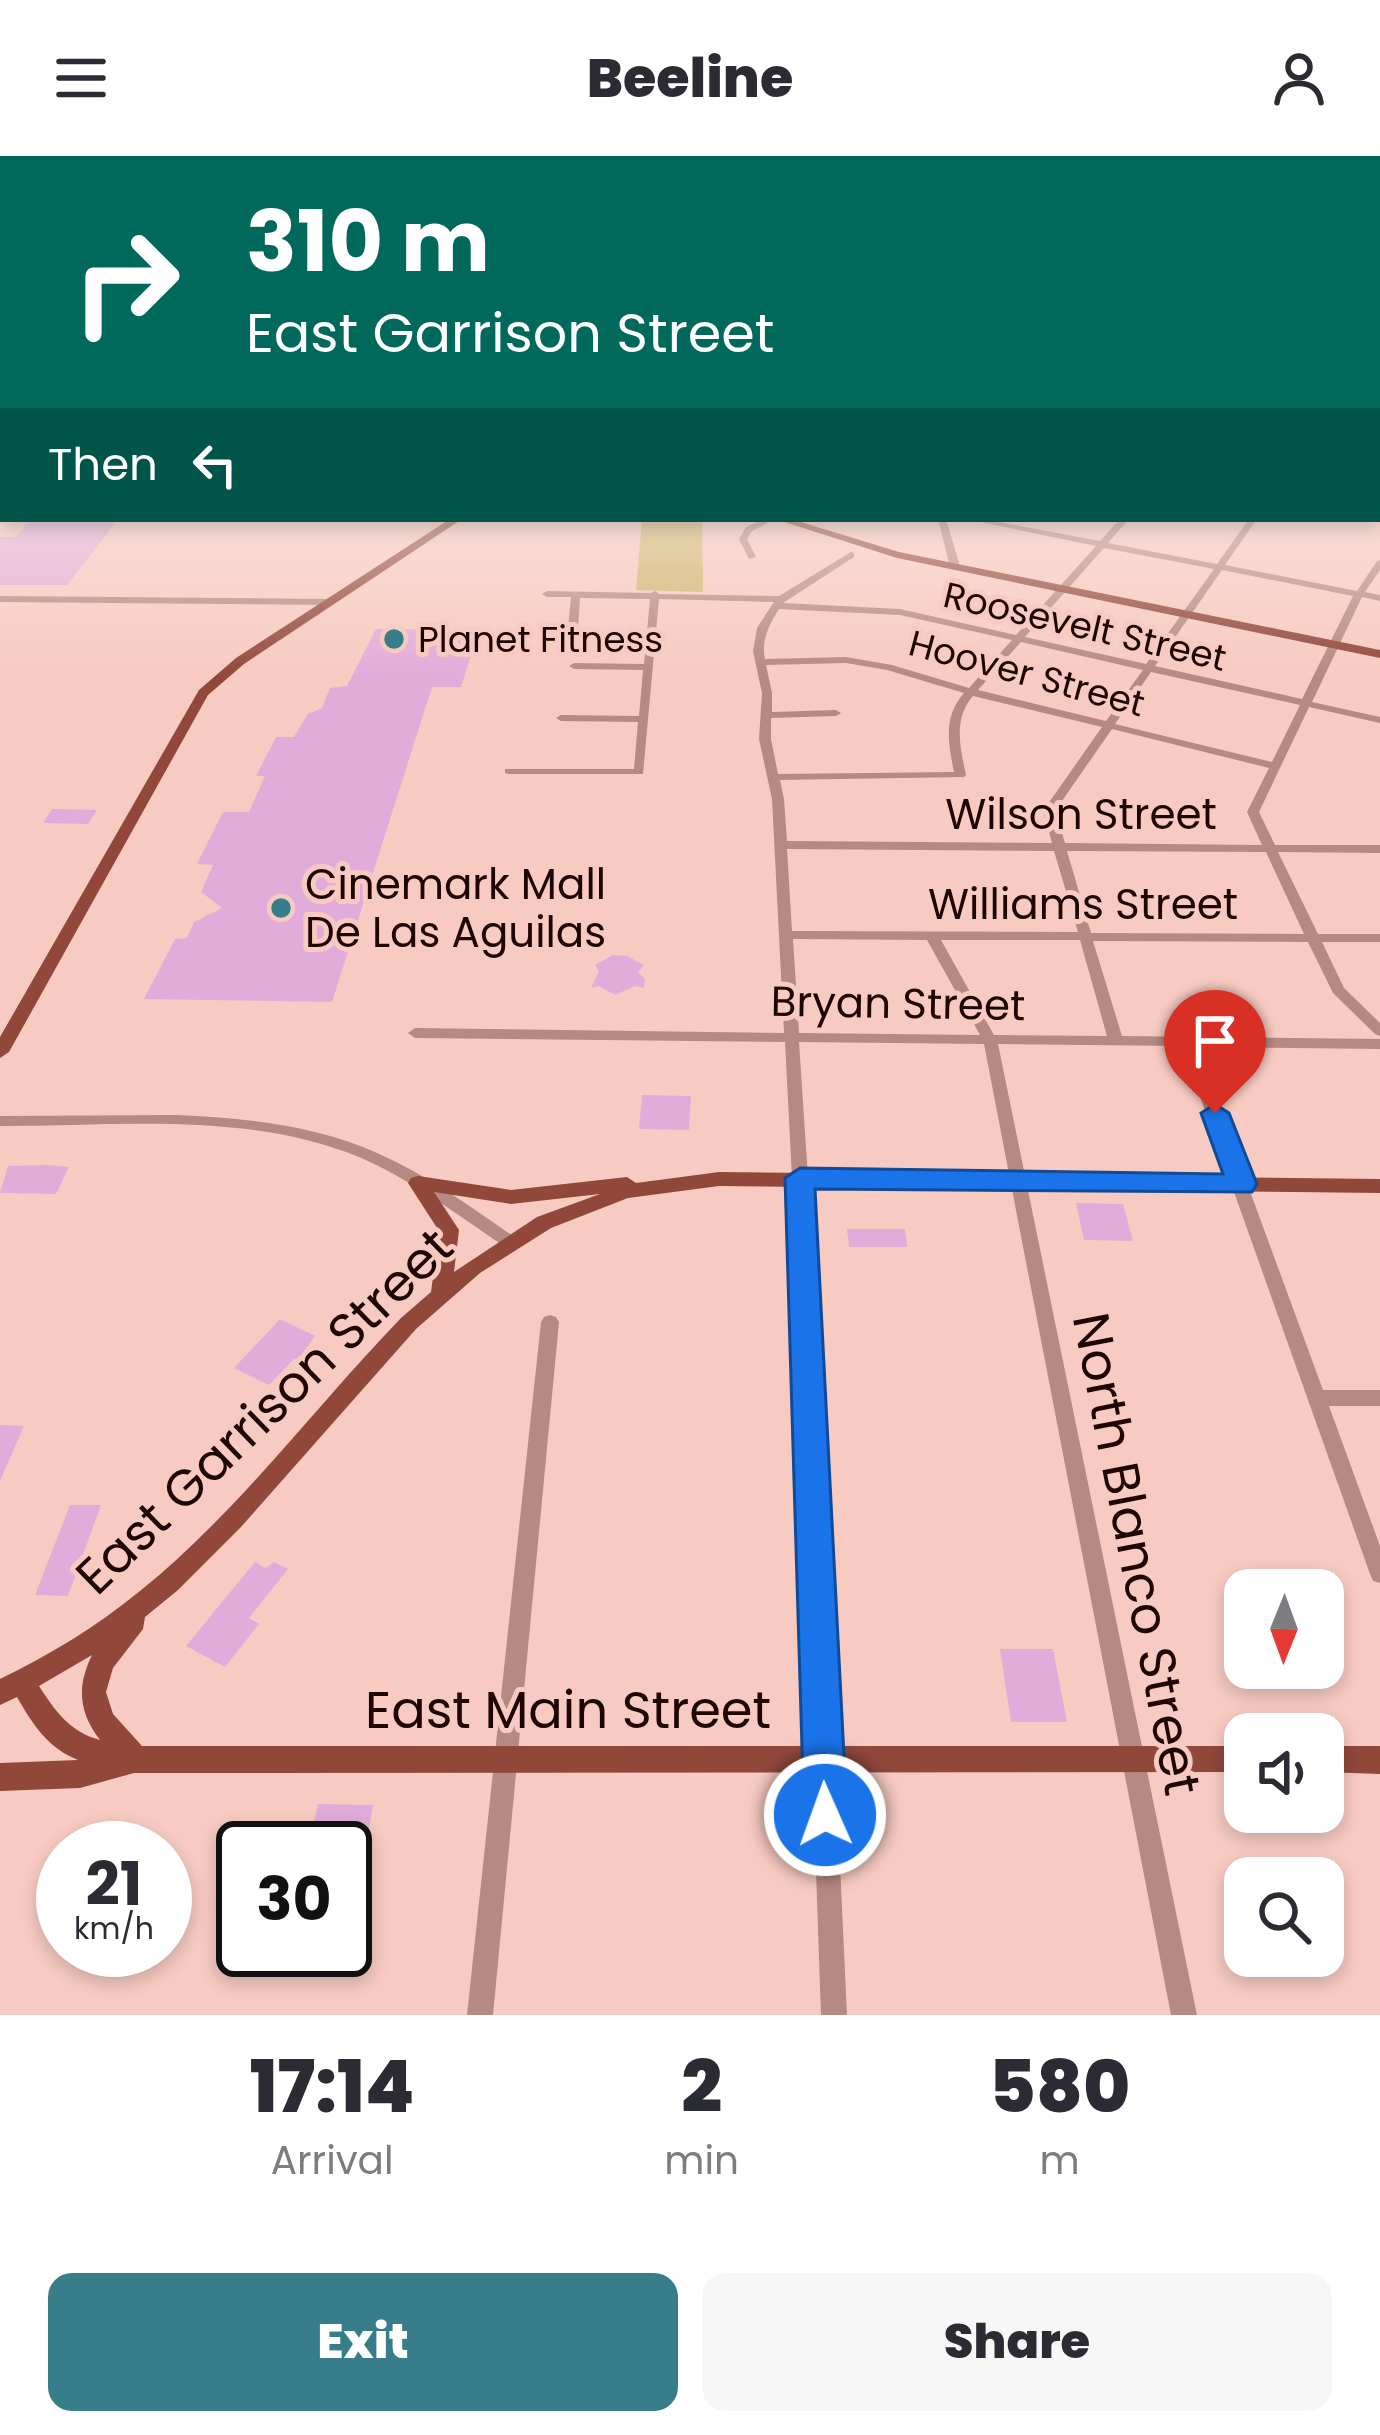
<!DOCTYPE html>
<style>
body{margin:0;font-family:Poppins,sans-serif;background:#f7f7f7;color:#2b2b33;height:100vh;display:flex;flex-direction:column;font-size:45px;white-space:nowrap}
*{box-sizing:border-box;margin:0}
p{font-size:39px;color:#7c7c81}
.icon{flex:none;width:66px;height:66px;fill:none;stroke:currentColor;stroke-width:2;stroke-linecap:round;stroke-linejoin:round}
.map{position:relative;height:1859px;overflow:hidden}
.side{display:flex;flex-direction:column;background:#fff;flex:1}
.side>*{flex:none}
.hud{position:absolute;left:0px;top:0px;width:1380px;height:366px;box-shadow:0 6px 18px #0003;background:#00695c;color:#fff;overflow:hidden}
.needle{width:78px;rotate:181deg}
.controls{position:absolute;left:1224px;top:1413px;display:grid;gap:24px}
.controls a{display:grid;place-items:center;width:120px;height:120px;border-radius:24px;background:#fff;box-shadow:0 6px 18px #0003;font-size:60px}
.speed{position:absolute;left:36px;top:1665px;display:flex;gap:24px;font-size:60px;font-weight:700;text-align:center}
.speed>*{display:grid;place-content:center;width:156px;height:156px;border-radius:50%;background:#fff;box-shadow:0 6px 18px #0003;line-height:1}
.speed small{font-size:30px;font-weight:400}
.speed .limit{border:6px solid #111;border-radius:18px;background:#fff;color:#111}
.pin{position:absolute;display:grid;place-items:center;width:102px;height:102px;color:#fff;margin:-123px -51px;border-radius:50% 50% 50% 0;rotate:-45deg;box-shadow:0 0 12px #0007}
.pin .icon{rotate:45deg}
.me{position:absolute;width:132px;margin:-66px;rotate:358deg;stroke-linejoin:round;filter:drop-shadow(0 0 9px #0008)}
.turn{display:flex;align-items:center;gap:42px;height:252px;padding:0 48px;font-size:54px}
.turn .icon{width:156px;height:156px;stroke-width:2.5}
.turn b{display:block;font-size:84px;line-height:102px}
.then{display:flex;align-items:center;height:114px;padding:0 48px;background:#0003;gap:24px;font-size:45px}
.eta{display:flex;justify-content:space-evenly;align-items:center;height:204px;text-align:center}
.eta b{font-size:72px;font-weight:800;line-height:84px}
.action{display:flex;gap:24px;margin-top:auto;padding:24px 48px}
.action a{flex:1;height:138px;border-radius:24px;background:#387d8a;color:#fff;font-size:48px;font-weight:800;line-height:138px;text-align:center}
.action a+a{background:#f7f7f7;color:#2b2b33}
header{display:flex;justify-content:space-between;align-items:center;height:156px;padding:0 48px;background:#fff;font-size:54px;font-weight:800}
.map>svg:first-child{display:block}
.green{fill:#cfb66b}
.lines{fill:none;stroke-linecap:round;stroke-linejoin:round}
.stream{stroke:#6fc286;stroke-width:3}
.building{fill:#e2acda}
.minor{fill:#b58a82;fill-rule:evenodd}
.major{fill:#91483b;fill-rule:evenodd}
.route{fill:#1a73e8;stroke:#114b97;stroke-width:3}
.poi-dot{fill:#387d8a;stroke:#f7cbc1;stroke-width:4.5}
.labels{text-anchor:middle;stroke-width:10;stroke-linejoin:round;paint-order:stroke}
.far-street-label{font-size:36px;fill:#1d0603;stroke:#f7cbc1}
.far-poi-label{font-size:36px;fill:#1d0603;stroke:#f7cbc1;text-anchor:start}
.street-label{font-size:42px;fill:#1d0603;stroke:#f7cbc1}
.poi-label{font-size:42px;fill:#1d0603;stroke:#f7cbc1;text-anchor:start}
.near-street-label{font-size:51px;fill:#1d0603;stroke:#f7cbc1}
</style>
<header><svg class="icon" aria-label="menu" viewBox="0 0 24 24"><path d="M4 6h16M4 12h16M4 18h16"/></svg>Beeline<svg class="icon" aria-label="person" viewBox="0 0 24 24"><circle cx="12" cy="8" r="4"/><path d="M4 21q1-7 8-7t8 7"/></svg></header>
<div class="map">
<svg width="1380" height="1859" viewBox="0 0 1380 1859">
<rect width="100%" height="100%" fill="#f7cbc1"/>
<path class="green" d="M642,363H702L703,436L636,434Z"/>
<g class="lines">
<path class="stream" d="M0,295L3,291"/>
</g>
<g class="building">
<path d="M32,363H109L117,365L67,429H0V381H16Z"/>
<path d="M376,473L479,474L461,531H432L332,846L144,843L175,783L187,782L194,766L222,752L201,736L213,709L197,708L223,656H249L265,620H256L276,581H294L308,558L322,552L330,532L347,530Z"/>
<path d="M52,653L97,654L88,668L43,667Z"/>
<path d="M613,799L627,800L644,809L638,816L645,823L644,832L635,830L615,839L599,830L591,832L599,815L595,809Z"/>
<path d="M642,939L691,940L689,974L639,973Z"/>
<path d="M8,1010L47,1009L69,1011L56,1038L0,1037Z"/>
<path d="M1076,1047L1123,1048L1133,1085L1084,1084Z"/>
<path d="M847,1073H905L907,1091H849Z"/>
<path d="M280,1163L315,1180L298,1204L294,1203L269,1229L234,1212Z"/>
<path d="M0,1269L24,1270L0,1325Z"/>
<path d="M70,1349H101L68,1440L35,1439Z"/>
<path d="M255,1406L266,1412L274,1406L288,1413L249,1462L259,1468L225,1511L186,1490Z"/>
<path d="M1000,1493H1053L1067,1566H1011Z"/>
<path d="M318,1648L373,1649L350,1785L345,1784V1692H332L336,1673H313Z"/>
</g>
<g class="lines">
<g class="minor">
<rect x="1377" y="274" width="3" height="4"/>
<rect x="0" y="277" width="3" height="5"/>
<rect x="1377" y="296" width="3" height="4"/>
<rect x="1377" y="357" width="3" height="6"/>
<path d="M764,363H775L752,375L747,383L756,401L749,403L739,383L746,371Z"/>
<path d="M938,363H946L959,407L953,413L945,411L949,407Z"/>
<path d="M966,363H983L1100,385L1120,363H1129L1108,387L1217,408L1249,363H1257L1225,409L1357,435L1377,405L1380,404V414L1365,436L1380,439V445L1362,441L1312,546L1380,561V567L1309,551L1259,656L1275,689H1380V697L1278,696L1318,778H1380V786H1322L1344,832L1380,867V880L1375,878L1333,837L1308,786L1093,785L1122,880L1380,883V893L1197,891L1323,1234H1380V1250H1329L1380,1390V1427L1373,1425L1370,1418L1182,890L998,888L1197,1859H1171L984,888L799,886L808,1022L847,1859H821L792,1022L785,886L415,882L408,877L415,872L784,877L772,643L759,583L762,537L753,495L757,472L774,446L659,443L643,618H509L505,617V613H634L638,566L561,565L556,562L561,559L639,560L643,514L574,513L569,510L574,507L644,508L650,443L580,442L578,472L573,475L568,472L571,441H547L542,438L547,435L651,437L655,435L659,438L779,440L851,396L854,397V401L783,447L900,453L1016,479L1096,390ZM1104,392L1214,413L1146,508L1025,481ZM1222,414L1353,440L1302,543L1155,510ZM779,453L900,459L1012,484L969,532L892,509L846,501L765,503C761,484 769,469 779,453ZM1021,486L1143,514L1106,565L978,534ZM846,507L887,514L964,537C943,561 948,586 954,616L778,618L771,583V562L836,560L841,557L836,554L772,556V537L766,509ZM1151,516L1300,549L1272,606L1115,568ZM973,540L1102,571L1043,655L1052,687L787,685L784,643L780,624L964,621L966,619C960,591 953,563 973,540ZM1112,573L1269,612L1247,656L1262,689L1065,687L1055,655ZM787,693L1054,695L1078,776L792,775ZM1067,695L1266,696L1304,778L1091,777ZM793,783L927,784L980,879L799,877ZM941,784H1080L1107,880L994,879Z"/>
<path d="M0,440L330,443L335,446L330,449L0,446Z"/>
<path d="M176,959C244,962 314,969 377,997C426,1018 469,1050 513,1080L515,1084L513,1088H501C455,1057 410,1023 359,1001C247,955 118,970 0,970V960Z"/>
<path d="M550,1159L556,1161L559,1166L493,1859H467L541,1166L544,1161Z"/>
</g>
<g class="major">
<path d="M450,363H462L244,508L208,539L9,896L0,902V881L199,534L236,502Z"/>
<path d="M775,363H791L899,396L1380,494V502L897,402Z"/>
<path d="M719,1016L1380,1023V1037L719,1030L628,1042L551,1072L480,1117L416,1173L241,1371L178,1434L145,1461L143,1473L113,1512L106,1536L113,1558L142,1590H1245V1616L134,1617L80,1632L0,1635V1607L78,1604C48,1592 33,1569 17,1541L0,1549V1523C50,1499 97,1470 140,1435C237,1357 315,1251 401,1162L431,1136L439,1075L408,1027L411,1022L418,1020L511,1034L627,1021L636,1027ZM434,1036L511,1048L600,1038L537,1061L454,1116L459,1074ZM92,1499C77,1530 78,1555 100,1584C70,1576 55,1555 39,1530Z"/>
<path d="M1323,1590H1380V1618L1323,1616Z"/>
</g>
</g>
<linearGradient id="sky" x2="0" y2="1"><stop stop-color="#77bac1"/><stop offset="0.5" stop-color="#fbe8e3"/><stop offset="1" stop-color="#fbe8e3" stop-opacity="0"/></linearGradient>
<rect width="1380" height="522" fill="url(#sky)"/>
<path class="route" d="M1215,948L1229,957L1257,1028L1252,1036L815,1033L847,1659L840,1674L825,1680L810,1674L804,1659L785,1022L800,1012L1223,1018L1201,957Z"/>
<g class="poi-dot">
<circle cx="394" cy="483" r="12"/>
<circle cx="281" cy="752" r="12"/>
</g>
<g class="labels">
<g class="far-street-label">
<text transform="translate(1085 470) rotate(13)" y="13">Roosevelt Street</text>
<text transform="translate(1027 517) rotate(15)" y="13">Hoover Street</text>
</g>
<g class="far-poi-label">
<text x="418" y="496">Planet Fitness</text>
</g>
<g class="street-label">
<text x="1081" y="673">Wilson Street</text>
<text x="1083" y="763">Williams Street</text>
<text transform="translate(898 847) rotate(1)" y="15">Bryan Street</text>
</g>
<g class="poi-label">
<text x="305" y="743">Cinemark Mall<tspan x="305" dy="48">De Las Aguilas</tspan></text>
</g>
<g class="near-street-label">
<text transform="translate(264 1255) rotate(-44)" y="18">East Garrison Street</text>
<text transform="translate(1137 1398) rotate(79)" y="18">North Blanco Street</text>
<text x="568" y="1572">East Main Street</text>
</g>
</g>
</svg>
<div class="controls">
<a><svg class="needle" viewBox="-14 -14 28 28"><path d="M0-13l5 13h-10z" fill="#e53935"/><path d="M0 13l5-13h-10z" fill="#7c7c81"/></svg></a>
<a><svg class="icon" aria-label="sound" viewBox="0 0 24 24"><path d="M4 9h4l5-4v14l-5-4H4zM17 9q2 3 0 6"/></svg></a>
<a><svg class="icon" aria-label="search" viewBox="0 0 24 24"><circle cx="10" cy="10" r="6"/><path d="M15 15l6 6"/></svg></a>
</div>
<div class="speed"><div>21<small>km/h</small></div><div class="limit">30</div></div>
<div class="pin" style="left:1215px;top:957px;background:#d93025"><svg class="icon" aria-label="arrive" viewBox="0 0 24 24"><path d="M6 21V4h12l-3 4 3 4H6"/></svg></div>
<svg class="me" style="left:825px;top:1659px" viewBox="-20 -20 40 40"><circle r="17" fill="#1a73e8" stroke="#fff" stroke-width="3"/><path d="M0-11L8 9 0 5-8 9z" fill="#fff"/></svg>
<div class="hud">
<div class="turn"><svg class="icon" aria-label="right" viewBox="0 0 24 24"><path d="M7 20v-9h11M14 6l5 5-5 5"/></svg><div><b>310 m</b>East Garrison Street</div></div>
<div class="then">Then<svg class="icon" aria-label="left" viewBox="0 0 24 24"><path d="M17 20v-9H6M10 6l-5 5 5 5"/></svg></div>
</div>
</div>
<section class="side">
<div class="eta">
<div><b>17:14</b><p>Arrival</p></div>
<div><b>2</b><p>min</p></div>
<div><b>580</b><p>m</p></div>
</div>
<div class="action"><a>Exit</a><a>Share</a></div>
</section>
